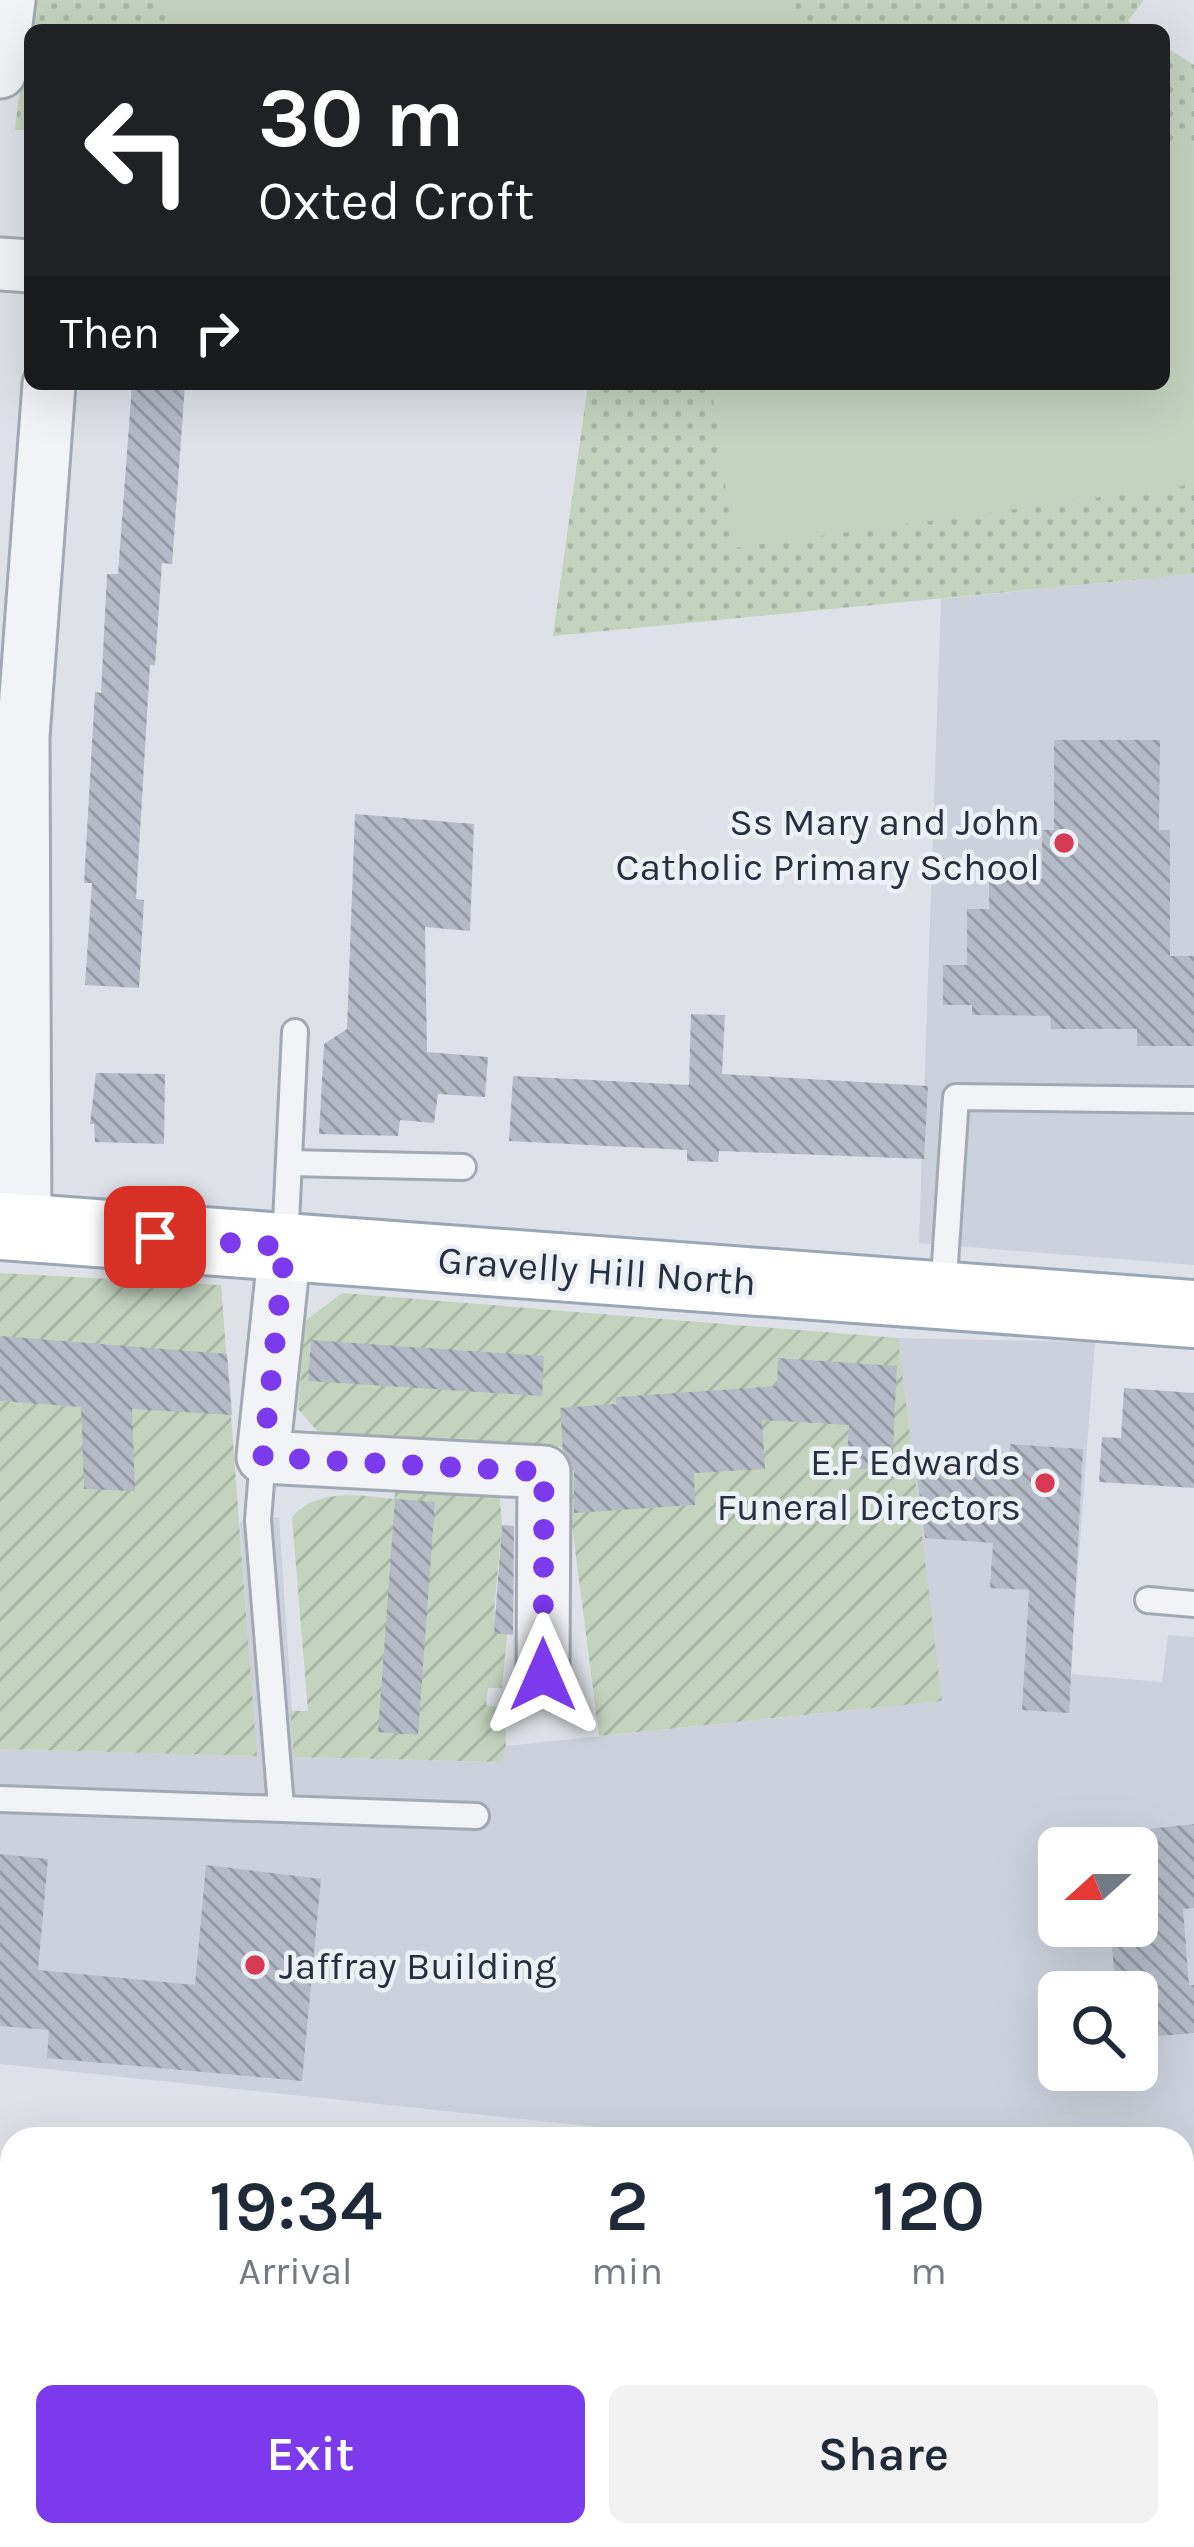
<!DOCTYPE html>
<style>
body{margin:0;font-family:Karla,sans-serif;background:#f2f2f3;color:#1f2937;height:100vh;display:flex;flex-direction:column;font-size:45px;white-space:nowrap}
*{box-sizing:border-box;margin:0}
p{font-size:39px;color:#747a83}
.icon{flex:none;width:66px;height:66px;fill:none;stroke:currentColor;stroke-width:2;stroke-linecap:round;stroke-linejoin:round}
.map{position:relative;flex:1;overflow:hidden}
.drawer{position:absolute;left:0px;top:2127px;width:1194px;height:420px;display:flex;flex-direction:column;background:#fff;border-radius:36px 36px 0 0;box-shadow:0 12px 48px #0002}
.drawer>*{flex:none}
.hud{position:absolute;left:24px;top:24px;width:1146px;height:366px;border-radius:18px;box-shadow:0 12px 48px #0002;background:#202124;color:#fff;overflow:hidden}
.needle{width:78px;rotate:249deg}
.tools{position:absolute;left:1038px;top:1827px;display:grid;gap:24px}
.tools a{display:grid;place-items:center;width:120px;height:120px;border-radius:18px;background:#fff;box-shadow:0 12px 48px #0002;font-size:60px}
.pin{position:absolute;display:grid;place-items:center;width:102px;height:102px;color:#fff;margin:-51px;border-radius:24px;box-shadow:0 6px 18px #0006}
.me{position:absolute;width:132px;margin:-66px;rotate:0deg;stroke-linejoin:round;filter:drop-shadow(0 0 9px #0008)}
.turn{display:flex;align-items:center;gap:42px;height:252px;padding:0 36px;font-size:54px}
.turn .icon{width:156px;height:156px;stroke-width:2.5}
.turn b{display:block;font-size:84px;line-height:102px}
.then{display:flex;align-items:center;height:114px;padding:0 36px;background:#0003;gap:24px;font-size:45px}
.eta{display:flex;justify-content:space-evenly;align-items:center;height:204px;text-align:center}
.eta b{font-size:72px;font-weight:600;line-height:84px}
.primary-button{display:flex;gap:24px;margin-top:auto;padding:24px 36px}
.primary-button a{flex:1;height:138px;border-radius:18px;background:#7c3aed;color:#fff;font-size:48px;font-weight:600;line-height:138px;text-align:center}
.primary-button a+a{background:#f2f2f3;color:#1f2937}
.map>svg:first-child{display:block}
.built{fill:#ccd1db;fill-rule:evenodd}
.grass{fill:url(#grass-dots)}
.garden{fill:url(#garden-furrows)}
.pitch{fill:#c4d3be}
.building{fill:url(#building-back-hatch)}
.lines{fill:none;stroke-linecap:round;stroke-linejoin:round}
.lane-casing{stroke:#a3a9b2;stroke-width:30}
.street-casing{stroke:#a3a9b2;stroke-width:57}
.primary-casing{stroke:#9ca7b5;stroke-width:72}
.lane{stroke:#f1f3f6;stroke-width:24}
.street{stroke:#f1f3f6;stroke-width:51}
.primary{stroke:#fff;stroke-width:66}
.rail{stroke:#768293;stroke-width:9;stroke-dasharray:6 12;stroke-linecap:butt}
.route{stroke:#7c3aed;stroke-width:21;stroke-dasharray:0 37.8}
.poi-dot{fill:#d63a54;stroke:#edf1f6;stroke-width:4.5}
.labels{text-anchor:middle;stroke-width:9;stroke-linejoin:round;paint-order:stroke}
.poi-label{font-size:39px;fill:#263040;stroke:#edf1f6;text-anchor:end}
.street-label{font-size:39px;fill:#263040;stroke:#edf1f6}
</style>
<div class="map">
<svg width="1194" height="2547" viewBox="0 0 1194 2547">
<defs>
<pattern id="grass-dots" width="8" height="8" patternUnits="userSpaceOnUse" patternTransform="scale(3)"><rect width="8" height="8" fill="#c4d3be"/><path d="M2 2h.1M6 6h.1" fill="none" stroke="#a8b5a4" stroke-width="1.8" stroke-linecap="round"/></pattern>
<pattern id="garden-furrows" width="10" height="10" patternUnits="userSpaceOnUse" patternTransform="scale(3)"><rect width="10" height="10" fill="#c4d3be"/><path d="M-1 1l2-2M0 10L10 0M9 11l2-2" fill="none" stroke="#a8b5a4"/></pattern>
<pattern id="building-back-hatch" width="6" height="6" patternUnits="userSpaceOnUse" patternTransform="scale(3)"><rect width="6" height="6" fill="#b5bbc6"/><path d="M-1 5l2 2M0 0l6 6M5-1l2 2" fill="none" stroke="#9398a2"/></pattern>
</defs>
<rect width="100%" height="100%" fill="#dee2e8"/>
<g class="built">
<path d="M1194,574V1265L919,1243L941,599Z"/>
<path d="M898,1338L1095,1342L1070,1674L1162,1682L1168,1635L1194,1637V2193L1182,2192V2139H713L0,2064V1749L256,1756L240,1522L279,1517L295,1757L500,1762L506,1746L941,1701ZM1059,1848H1137V1926H1059ZM1059,1992H1137V2070H1059Z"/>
<path d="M478,2535H642L633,2547H482Z"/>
</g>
<g class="grass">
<path d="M31,0H1144L1128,21L1140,30H30V130H15Z"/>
<path d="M1164,46L1194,65V574L553,636L588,384H1164Z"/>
</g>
<g class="garden">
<path d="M0,1273L221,1285L257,1756L0,1749Z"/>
<path d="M342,1293L898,1338L942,1701L599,1736L562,1447L318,1432L298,1409L305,1321Z"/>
<path d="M397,1483L499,1489L502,1525L494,1611L509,1613L502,1688H488L486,1705L505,1708L506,1746L501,1762L294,1757L290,1711H308L292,1517C317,1488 360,1495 394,1499Z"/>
<path d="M0,2354L12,2355V2422L0,2420Z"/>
<path d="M313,2535H478L482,2547H311Z"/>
<path d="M642,2535H1167L1126,2547H633Z"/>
</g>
<g class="pitch">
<path d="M171,0H796L794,30H168Z"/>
<path d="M1194,144V484L734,548L711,384H1164V148Z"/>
</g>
<g class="building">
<path d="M132,384H185L172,564L162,563L155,665H150L136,899L144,900L139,988L85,985L92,883H84L95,692L101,693L107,574H118Z"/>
<path d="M1054,740H1160L1159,830H1170V956H1194V1046H1137V1029H1051L1050,1016L972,1015V1005H943V965H967V909H989V879H1042V830H1054Z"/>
<path d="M355,814L474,824L470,931L425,927L427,1052L488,1057L485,1097L438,1094L434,1123L400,1120L398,1136L319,1134L324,1044L347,1029Z"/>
<path d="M691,1014L725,1015L722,1074L928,1086L924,1159L719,1151L718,1162L687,1161V1150L509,1141L513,1076L689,1085Z"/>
<path d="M96,1073L165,1074L164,1144L95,1142L94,1124H90Z"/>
<path d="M0,1336L227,1354L232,1415L132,1409L135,1491L84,1489L81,1407L0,1401Z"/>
<path d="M311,1340L544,1356L542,1396L308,1381Z"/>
<path d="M778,1358L897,1366L892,1470L846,1468L849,1425L762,1420L765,1469L694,1473L695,1505L574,1513V1471L563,1449L560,1408L616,1404V1397L777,1386Z"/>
<path d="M1124,1388L1194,1393V1488L1099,1482L1102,1437L1121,1438Z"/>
<path d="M1010,1444L1083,1449L1069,1713L1022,1710L1029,1590L990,1588L993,1543L925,1538L914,1453L1009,1462Z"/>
<path d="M395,1499L435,1502L418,1735L378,1732Z"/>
<path d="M502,1525L514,1526L513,1635L494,1633Z"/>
<path d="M1194,1824V1908L1183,1909L1189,1985H1194V2033L1137,2038V1992H1116L1110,1926H1137V1830Z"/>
<path d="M0,1854L48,1859L38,1970L195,1985L206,1865L321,1879L302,2081L47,2058L49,2030L0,2026Z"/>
</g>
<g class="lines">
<defs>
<g id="lane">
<path d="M289,1163L463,1167"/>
<path d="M285,1244L295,1032"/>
<path d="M943,1294L956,1097L1194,1100"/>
<path d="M263,1457L258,1520L281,1807"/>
<path d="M1148,1600L1194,1604"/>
<path d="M0,1799L476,1816"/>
</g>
<g id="street">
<path d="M0,72L9,0"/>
<path d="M0,264L30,266"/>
<path d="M25,1228L23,737L49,384"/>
<path d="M285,1247L263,1457L544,1472L543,1675"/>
<path d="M0,2534L89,2547"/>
</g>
<path id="primary" d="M0,1226L1194,1314"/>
</defs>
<use href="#lane" class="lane-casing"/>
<use href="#street" class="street-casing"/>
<use href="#primary" class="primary-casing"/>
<use href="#lane" class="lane"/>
<use href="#street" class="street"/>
<use href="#primary" class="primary"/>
<g class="rail">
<path d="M0,2202L12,2203"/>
<path d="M0,2224L12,2225"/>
<path d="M1182,2345L1194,2346"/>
<path d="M1182,2368L1194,2370"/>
</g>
</g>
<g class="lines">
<path class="route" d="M155,1237L285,1247L263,1457L544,1472L543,1675"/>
</g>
<g class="poi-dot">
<circle cx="1064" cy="843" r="12"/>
<circle cx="1045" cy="1483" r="12"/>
<circle cx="255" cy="1965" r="12"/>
</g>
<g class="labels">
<g class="poi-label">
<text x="1040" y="835">Ss Mary and John<tspan x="1040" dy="45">Catholic Primary School</tspan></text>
<text x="1021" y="1475">E.F Edwards<tspan x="1021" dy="45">Funeral Directors</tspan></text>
<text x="279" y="1979" text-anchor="start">Jaffray Building</text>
</g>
<g class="street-label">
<text transform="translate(597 1270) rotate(4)" y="14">Gravelly Hill North</text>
</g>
</g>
</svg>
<div class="tools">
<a><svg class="needle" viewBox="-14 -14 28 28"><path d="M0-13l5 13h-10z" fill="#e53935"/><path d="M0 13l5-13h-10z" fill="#747a83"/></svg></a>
<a><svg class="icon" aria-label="search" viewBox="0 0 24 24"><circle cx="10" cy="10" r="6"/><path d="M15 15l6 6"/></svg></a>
</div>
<div class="pin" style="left:155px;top:1237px;background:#d93025"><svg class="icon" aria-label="arrive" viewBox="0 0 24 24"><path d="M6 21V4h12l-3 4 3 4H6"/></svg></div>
<svg class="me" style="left:543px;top:1675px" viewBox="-20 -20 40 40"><path d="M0-17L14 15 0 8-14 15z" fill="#7c3aed" stroke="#fff" stroke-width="4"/></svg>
<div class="hud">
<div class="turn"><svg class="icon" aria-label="left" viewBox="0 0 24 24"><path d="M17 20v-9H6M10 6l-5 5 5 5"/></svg><div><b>30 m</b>Oxted Croft</div></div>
<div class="then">Then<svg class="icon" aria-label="right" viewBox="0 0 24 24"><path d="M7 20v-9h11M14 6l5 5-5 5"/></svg></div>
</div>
<section class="drawer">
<div class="eta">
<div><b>19:34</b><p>Arrival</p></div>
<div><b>2</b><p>min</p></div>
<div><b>120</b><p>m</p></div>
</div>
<div class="primary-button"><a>Exit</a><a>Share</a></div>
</section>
</div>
